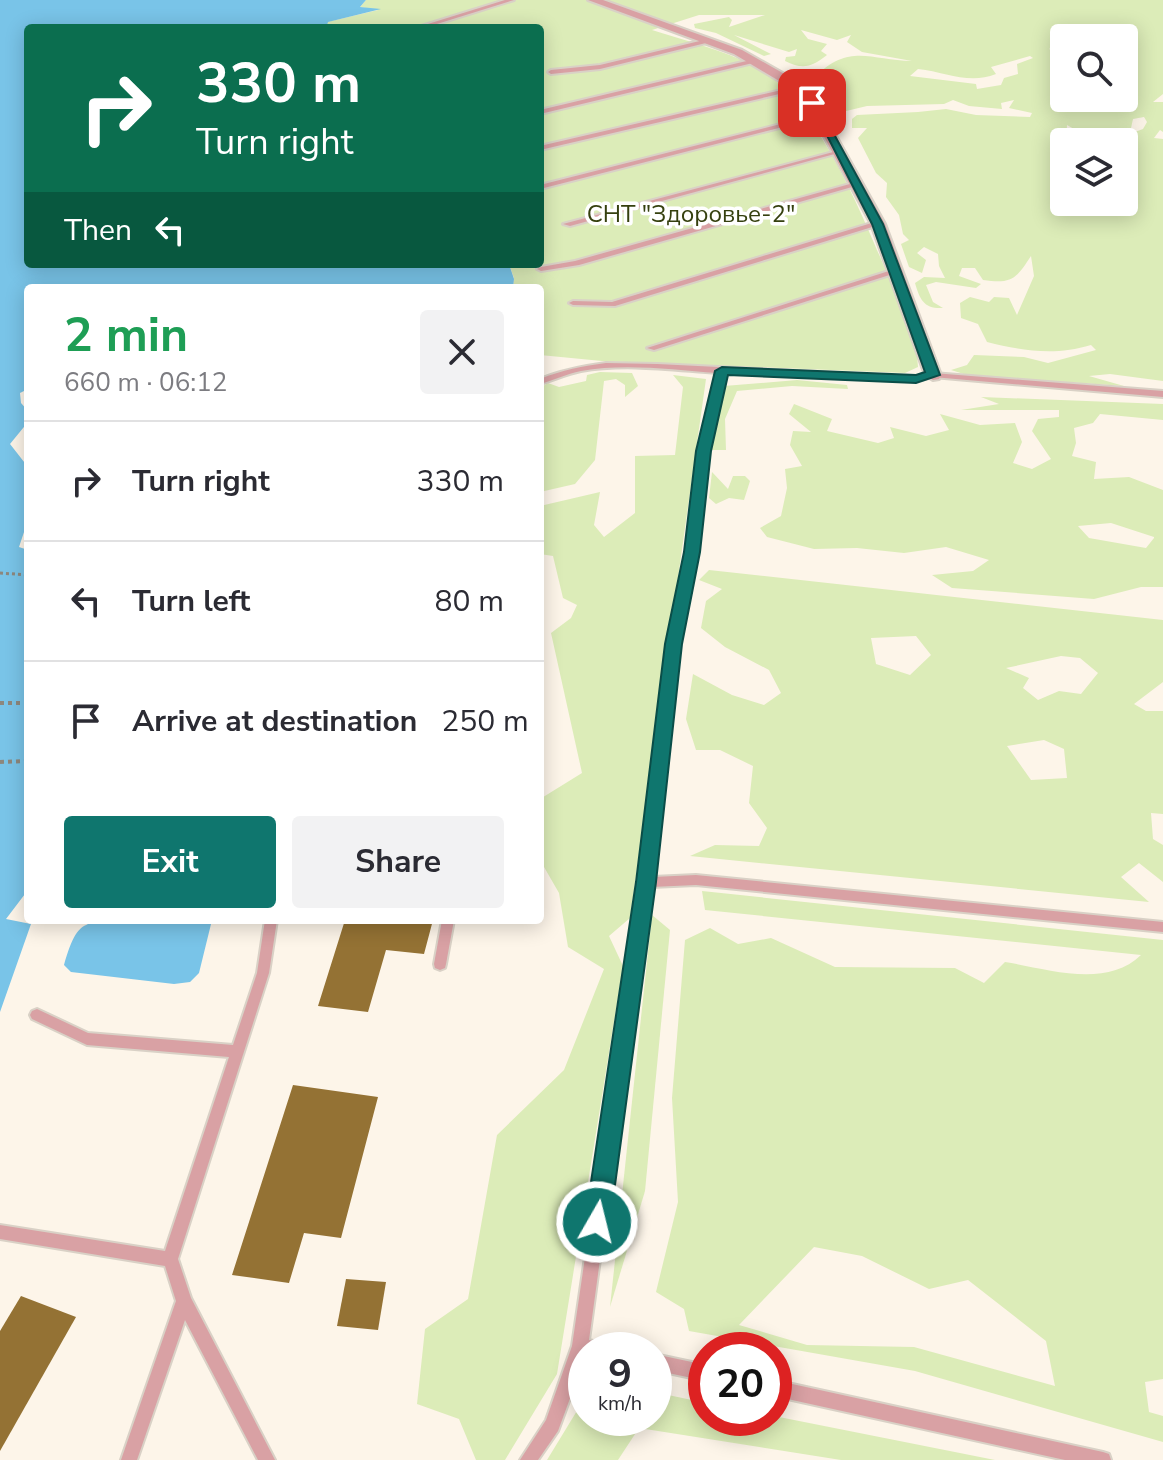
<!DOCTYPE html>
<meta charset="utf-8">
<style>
body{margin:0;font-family:"Nunito Sans",sans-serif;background:#f2f2f3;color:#2b2b33;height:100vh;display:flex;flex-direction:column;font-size:30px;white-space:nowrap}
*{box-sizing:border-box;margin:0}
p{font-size:26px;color:#7c7c81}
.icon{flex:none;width:44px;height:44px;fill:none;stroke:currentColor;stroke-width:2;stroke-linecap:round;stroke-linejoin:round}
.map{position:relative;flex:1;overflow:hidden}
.side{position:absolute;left:24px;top:284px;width:520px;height:640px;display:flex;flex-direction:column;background:#fff;border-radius:8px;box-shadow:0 4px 20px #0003}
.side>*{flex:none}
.guide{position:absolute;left:24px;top:24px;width:520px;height:244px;border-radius:8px;box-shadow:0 4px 20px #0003;background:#0b6e4f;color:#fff;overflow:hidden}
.tools{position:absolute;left:1050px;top:24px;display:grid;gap:16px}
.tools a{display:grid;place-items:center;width:88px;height:88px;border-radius:8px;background:#fff;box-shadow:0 4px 20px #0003;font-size:40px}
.speed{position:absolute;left:568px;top:1332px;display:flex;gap:16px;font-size:40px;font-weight:700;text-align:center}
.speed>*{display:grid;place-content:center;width:104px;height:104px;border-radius:50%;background:#fff;box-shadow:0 4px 20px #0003;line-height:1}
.speed small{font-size:20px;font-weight:400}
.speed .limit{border:12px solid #d22;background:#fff;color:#111}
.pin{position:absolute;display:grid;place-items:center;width:68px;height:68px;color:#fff;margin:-34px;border-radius:16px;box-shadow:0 4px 12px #0006}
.me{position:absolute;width:88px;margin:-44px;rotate:8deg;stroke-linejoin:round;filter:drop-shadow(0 0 6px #0008)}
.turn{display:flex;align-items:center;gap:28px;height:168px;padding:0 40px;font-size:36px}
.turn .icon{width:104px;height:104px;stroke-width:2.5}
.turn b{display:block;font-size:56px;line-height:68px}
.then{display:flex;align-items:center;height:76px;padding:0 40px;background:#0003;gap:16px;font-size:30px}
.round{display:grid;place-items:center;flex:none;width:84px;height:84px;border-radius:8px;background:#f2f2f3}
.headline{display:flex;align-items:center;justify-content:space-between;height:136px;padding:0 40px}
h1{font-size:48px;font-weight:700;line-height:60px;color:#1e9e55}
.primary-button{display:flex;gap:16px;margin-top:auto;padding:16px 40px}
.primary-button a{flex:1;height:92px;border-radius:8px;background:#0f766e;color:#fff;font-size:32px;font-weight:700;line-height:92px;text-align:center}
.primary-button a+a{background:#f2f2f3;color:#2b2b33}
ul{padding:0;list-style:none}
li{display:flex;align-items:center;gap:24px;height:120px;padding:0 40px;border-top:2px solid #e1e1e2}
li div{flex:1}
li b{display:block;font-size:30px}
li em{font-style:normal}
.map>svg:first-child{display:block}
.green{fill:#dcecb8;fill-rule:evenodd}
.water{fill:#79c4e8}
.building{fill:#947234}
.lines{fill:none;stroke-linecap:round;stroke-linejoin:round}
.service-casing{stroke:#d9d1c6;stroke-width:4}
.minor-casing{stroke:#d9d1c6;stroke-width:4}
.path-far1{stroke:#8d877d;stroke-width:3;stroke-dasharray:3 3;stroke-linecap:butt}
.path{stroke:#8d877d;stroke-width:4;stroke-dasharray:4 4;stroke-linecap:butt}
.service{fill:#d9a1a4;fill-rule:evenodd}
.minor{fill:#d9a1a4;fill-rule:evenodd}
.route{fill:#0f766e;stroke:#0a4d48;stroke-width:2}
.labels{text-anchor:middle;stroke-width:7;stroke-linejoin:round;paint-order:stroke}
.far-park-label{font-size:24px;fill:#35400f;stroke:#fff}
</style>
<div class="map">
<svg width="1163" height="1460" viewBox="0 0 1163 1460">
<rect width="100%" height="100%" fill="#fdf5e9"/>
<g class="green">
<path d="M366,0H1163V94L1153,102H1163V132L1160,130L1154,138L1163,139V381L1110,374L1089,376L1124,386L967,375L951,370L967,365L974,355L1024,357L1048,363L1096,350L1091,345C1055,356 1023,351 987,342L978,324L961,318L960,303L970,297L989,302L994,297L1009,298L1017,315L1034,276L1031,256C1016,279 1012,284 983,280L975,268H962L959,276L981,284L976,288L936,282L926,285L933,302L943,308C924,309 920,300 915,283L924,277L945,278L939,266L938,254L924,247L917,253L926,260L922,273L909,267L901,244L909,240L903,234L899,215L886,197L887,183L876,173L858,138L867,128H852V119L857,115L918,112L946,109L976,115L1030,117L1032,113L1009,108L1014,100L1001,103L1002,109L969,106L953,100L944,104L867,106L842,112L815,77C850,42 872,61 912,61L862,52L847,42L851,35L837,40L801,30L808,39L827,44L821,51L827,55C812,67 803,70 785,61L786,57L795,56L797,49L789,52L734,35L771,54L764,56L716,33L695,28L694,24L729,17L732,20L729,27L765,15H699L652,30C686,41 724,50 756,67C829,105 883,269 916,344L918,367L905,373L602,361L540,355V288H513L514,278L509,264H540V28L325,27L327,22L378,10L360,7ZM1124,38V98H1064V46L1056,52L1049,49L1064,38ZM1030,56L1033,58L1017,64L1018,74L1004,78L1001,85L977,89L976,84L910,76L918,69C946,72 969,85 996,74L991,67ZM1144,117L1147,122L1143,129L1108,142H1124V202H1064L1067,125C1089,139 1108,139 1131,128L1133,119Z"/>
<path d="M600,372L632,373L638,386L625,397V385L616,379L604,381L595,460L575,484L540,492V388L548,383L559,387L586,381L587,375Z"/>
<path d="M673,375L706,379L630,918L609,936L623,966L557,1374L505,1460H476L459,1419L417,1404L425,1329L468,1299L497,1135L564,1070L604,969L568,947L559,893L540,860V799L582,773L551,633L571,618L577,605L563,598L553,556L540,554V506L600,492L594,525L604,537L635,513V456L675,455L683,387Z"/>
<path d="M797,380L847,385L848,389L792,386L737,391L725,419L726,450H712L713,418L724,386Z"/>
<path d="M981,397L1163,404V420L1100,414L1093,423L1074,428L1076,443L1072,456L1096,462L1094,479L1129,477L1163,490V587H1141L1094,599L952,588L932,575L973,571L989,560L946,547L904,553L857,548L814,549L767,537L760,528L781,516L787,488L785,469L802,466L790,445L793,431L811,432L789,414L794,404L832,419L827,431L878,443L894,438L890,427L926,436L949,430L940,414L980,425L1015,423L1022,442L1013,463L1032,469L1051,459L1032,431L1038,419L1059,417V410H961L999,404ZM1111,523L1154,537V538L1146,548L1089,538L1078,526Z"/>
<path d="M712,472L728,489L733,476H745L750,481L744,500L729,498L716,504L709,498Z"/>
<path d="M709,570L1163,620V682L1134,704L1146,711H1163V814L1151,813L1153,839L1163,845V882L1139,863L1121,877L1149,902L690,856L715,845L759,846L767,828L749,803L753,766L720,750H696L686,719L693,674L732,695L764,705L781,693L769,670L725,647L701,628L706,601L722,589L699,580ZM916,636L931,655L910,675L876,664L871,638ZM1061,656L1080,658L1098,673L1081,694L1059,691L1038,700L1023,688L1029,678L1006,668ZM1044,740L1064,749L1067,778L1031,780L1007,746Z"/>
<path d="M702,891L1163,940V1379L1145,1382L1149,1412L1163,1416V1442L915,1371L689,1331L684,1309L656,1292L678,1202L672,1098L685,940L710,928L738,944L771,938L835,967L955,968L984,983L1005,962C1048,969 1106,989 1141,955L705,910ZM814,1247L862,1256L929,1289L968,1280L1046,1341L1055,1386L914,1347L807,1345L739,1325Z"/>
<path d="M652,915L670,930L645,1191L610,1307Z"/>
<path d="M654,1392L706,1403V1418L774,1416L995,1460H841L639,1428L618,1460H547L586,1396V1418H654Z"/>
</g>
<g class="water">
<path d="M0,0H394H366L360,7L381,9L328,22L326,28H28V264H509L514,279L513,288H28V389L20,393L21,403L28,411V422L10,444L28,467V520L19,547L28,550V890L6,919L31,924L0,1012Z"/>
<path d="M134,920H212L199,973L190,982L174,984L71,972L64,965C79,914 85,924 134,920Z"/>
</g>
<g class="building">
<path d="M345,920H433L424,954L386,950L368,1012L318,1006Z"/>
<path d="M293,1085L378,1097L341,1238L304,1233L289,1283L232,1275Z"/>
<path d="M346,1279L386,1282L378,1330L337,1326Z"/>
<path d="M21,1296L76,1317L0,1451V1331Z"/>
</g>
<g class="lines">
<defs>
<g id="service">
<path d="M505,0H514L424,28H415Z"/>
<path d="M708,39L710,42L600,69L551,74L548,72L551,70L600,65Z"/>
<path d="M755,59L757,60V62L540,114V110Z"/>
<path d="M799,86L802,88L801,89L540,150V146Z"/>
<path d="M820,114L822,115V117L540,189V185Z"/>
<path d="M837,151L842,152L570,226L563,224Z"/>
<path d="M857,182L860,184L859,185L579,265L541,271L537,269L541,267L575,261Z"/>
<path d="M875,222L882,224L615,306L573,305L569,303L573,301L612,302Z"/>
<path d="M892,270L899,272L654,350L647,348Z"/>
<path d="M606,363L657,364L916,377L933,373L1163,391V397L933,377L916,381L726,373L708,451L697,552L679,644L653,877L696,875L1163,922V932L696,885L651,887L589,1340L605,1344L607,1350H586V1355L558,1431L538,1460H520L546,1420L572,1346L640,882L669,644L687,552L700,451L717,373C673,370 626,363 581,371C566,374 554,380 540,384V379C562,370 583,366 606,363Z"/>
<path d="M265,920H277L269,973L178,1259L191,1298L275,1460H258L185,1320L137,1460H121L176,1301L165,1266L0,1239V1225L165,1251L229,1057L87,1045L32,1019L30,1015L32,1011L37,1009L88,1033L233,1045L257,973Z"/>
<path d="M442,920H454L446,964L445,968L440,970L435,968L434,964Z"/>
<path d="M654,1354L706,1365V1381L654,1370Z"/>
<path d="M774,1380L1103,1452L1109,1454L1111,1460H1065L774,1396Z"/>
</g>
<path id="minor" d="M588,0H603L742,50L795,80L816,100L885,224L941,375L939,379L933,380L925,375L871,224L807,105L786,85L734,54Z"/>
</defs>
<use href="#service" class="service-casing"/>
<use href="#minor" class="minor-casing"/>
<path class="path-far1" d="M0,573L28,575"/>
<g class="path">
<path d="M0,703H28"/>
<path d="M0,762L28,761"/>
</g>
<use href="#service" class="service"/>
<use href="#minor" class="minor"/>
</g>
<path class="route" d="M809,100L817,103L883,224L940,375L916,383L728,375L711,451L700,552L682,644L656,882L610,1222L606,1231L597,1234L589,1231L585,1222L636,882L665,644L684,552L696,451L715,371L722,367L916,375L925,372L872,224Z"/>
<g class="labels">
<g class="far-park-label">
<text x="691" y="222">СНТ "Здоровье-2"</text>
</g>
</g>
</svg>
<div class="tools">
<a><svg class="icon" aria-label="search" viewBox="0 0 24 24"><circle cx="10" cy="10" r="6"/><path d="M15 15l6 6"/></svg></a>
<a><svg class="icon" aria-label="layers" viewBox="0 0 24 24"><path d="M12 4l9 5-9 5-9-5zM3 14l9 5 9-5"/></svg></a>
</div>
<div class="speed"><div>9<small>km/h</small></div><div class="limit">20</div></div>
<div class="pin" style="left:812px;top:103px;background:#d93025"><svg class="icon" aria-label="arrive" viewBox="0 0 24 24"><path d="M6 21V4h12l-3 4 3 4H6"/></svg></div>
<svg class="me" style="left:597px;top:1222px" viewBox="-20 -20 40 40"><circle r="17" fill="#0f766e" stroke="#fff" stroke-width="3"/><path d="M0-11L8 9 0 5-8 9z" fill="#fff"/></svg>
<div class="guide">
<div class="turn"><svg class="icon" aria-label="right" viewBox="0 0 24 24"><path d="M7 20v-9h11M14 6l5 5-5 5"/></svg><div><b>330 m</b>Turn right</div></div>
<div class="then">Then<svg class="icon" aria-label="left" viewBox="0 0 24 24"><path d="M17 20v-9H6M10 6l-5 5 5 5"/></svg></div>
</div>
<section class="side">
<div class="headline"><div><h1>2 min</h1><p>660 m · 06:12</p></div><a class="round"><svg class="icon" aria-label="close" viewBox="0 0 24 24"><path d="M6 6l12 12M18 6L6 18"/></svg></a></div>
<ul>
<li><svg class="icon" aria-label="right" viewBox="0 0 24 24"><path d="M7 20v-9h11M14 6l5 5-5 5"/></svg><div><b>Turn right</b></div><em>330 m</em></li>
<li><svg class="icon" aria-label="left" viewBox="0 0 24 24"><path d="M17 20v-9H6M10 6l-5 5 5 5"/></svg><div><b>Turn left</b></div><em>80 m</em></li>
<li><svg class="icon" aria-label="arrive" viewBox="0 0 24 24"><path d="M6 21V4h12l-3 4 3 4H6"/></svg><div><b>Arrive at destination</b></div><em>250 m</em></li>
</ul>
<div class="primary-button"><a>Exit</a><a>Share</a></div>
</section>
</div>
